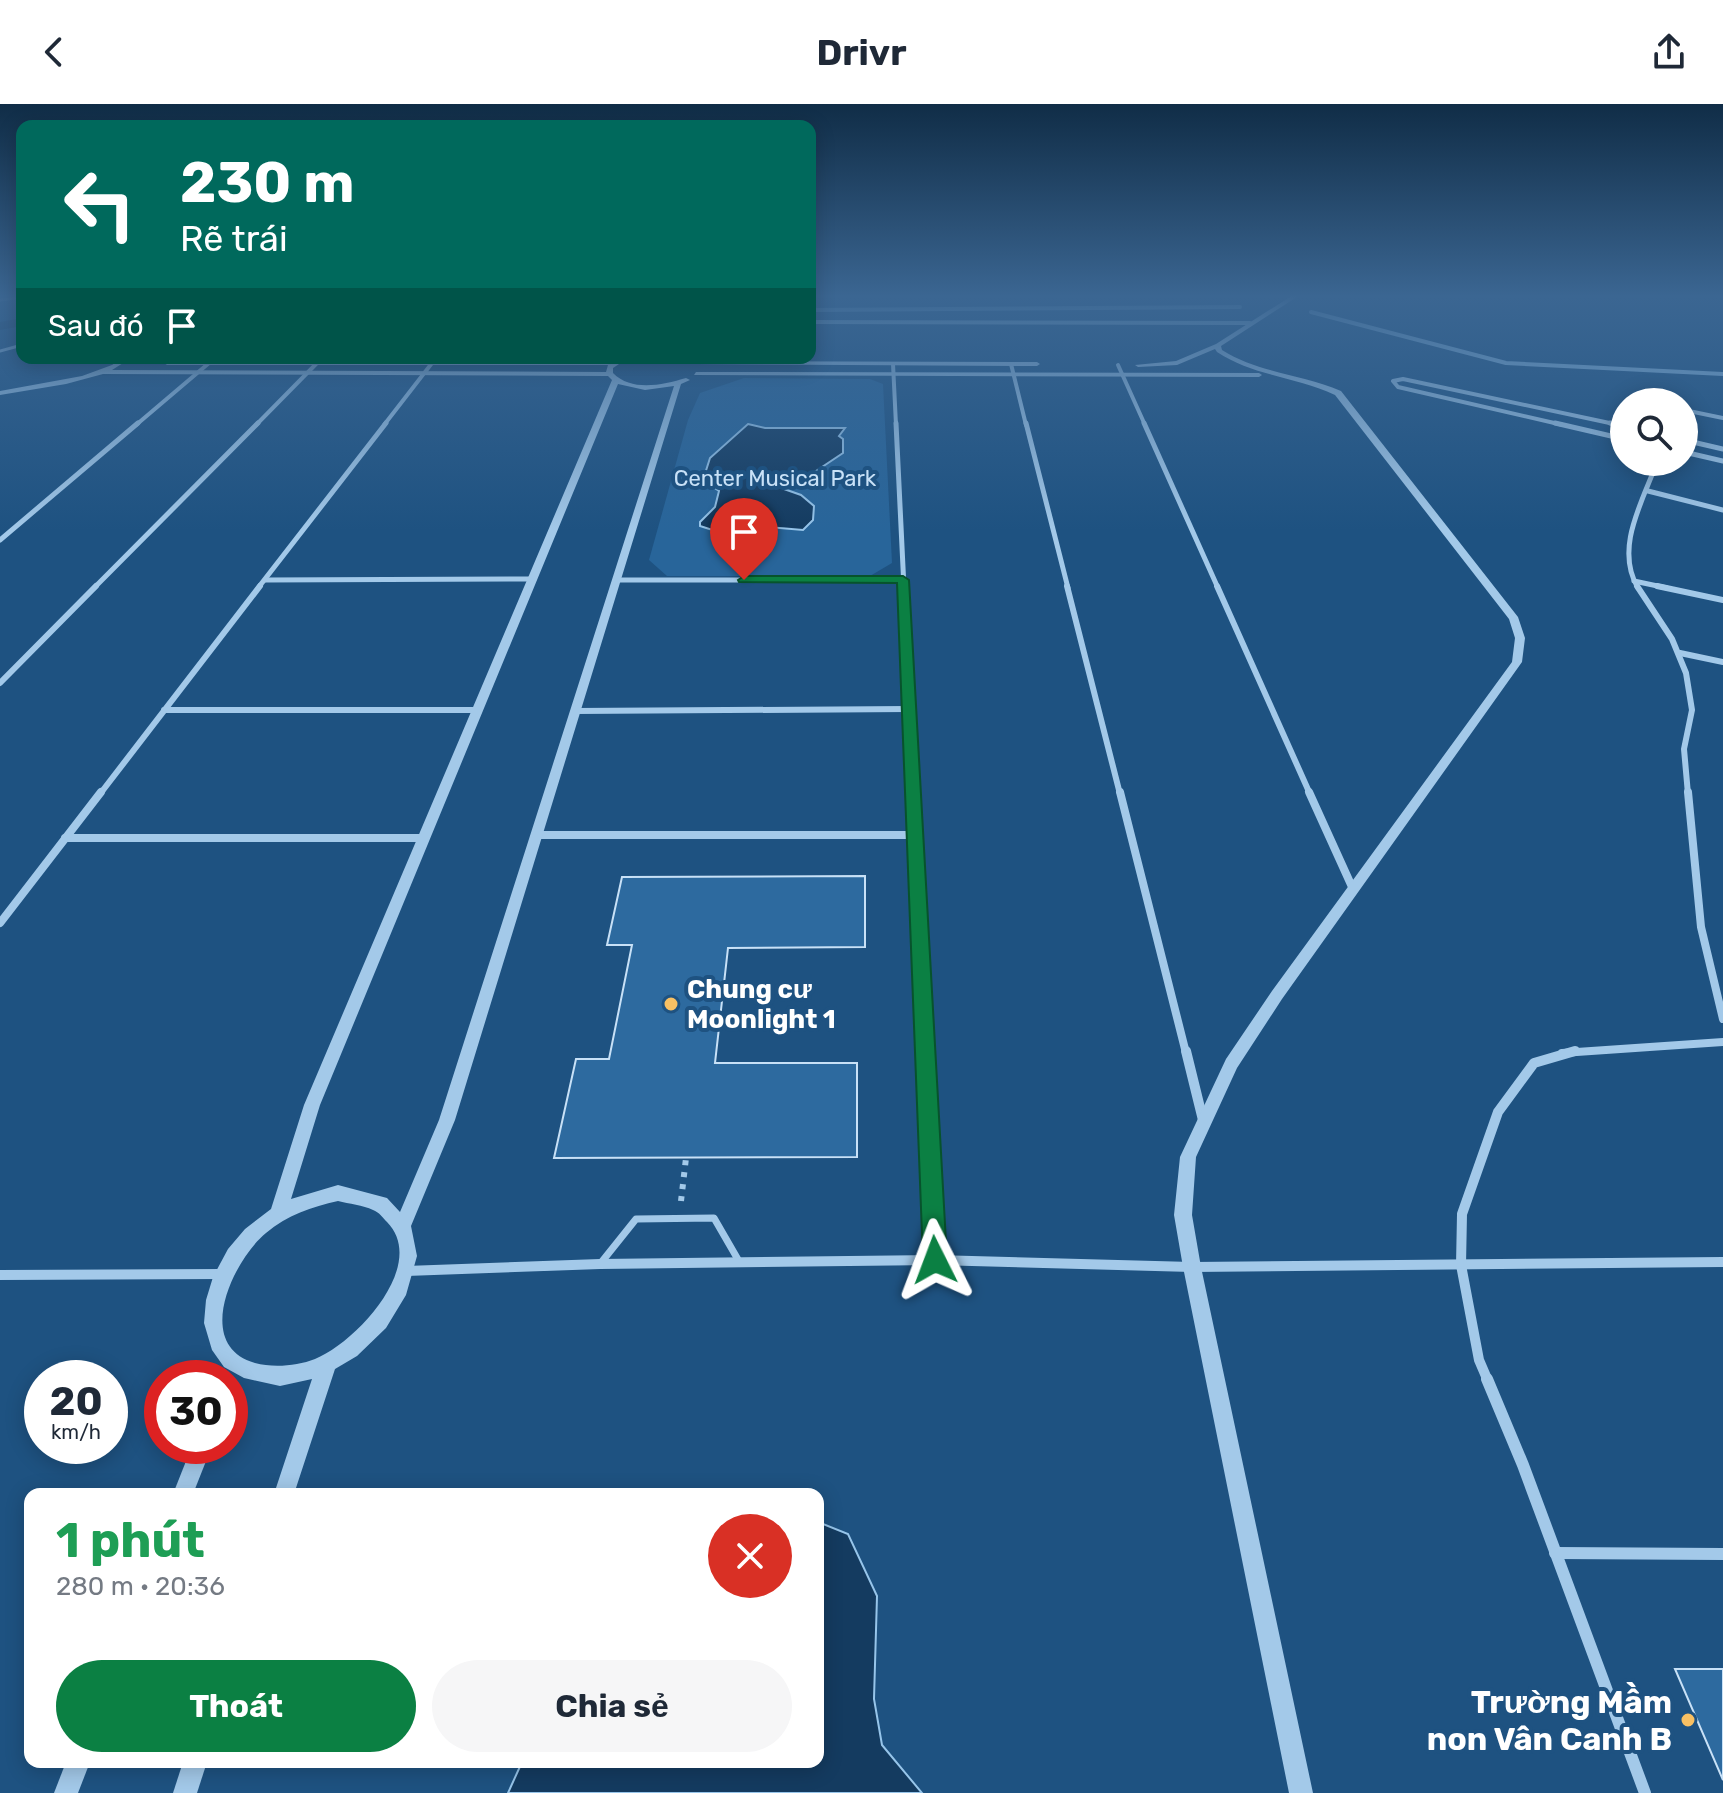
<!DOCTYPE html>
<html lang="vi">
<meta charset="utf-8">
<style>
body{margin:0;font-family:Rubik,sans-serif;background:#f6f6f7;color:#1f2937;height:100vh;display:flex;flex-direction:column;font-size:30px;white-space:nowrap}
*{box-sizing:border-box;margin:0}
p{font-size:26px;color:#747a83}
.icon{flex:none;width:44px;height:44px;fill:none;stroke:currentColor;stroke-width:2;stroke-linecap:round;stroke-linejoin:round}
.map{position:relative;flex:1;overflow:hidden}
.details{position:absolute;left:24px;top:1384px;width:800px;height:280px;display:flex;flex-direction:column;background:#fff;border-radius:16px;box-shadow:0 4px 20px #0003}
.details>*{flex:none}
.top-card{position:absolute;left:16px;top:16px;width:800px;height:244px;border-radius:16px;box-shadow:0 4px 20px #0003;background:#00695c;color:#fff;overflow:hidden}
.buttons{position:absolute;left:1610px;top:284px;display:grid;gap:16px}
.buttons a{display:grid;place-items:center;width:88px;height:88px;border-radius:50%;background:#fff;box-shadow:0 4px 20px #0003;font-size:40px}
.speed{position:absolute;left:24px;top:1256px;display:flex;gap:16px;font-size:40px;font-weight:700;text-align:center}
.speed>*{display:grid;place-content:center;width:104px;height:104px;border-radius:50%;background:#fff;box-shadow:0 4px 20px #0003;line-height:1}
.speed small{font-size:20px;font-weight:400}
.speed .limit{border:12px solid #d22;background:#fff;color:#111}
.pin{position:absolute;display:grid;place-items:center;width:68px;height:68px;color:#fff;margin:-82px -34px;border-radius:50% 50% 50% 0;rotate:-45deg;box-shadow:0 0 8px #0007}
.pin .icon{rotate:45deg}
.me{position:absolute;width:88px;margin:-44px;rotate:357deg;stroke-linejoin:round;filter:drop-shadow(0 0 6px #0008)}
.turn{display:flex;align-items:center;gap:28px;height:168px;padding:0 32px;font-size:36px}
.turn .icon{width:104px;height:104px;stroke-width:2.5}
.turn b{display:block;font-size:56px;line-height:68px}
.then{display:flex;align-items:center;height:76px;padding:0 32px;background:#0003;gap:16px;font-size:30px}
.round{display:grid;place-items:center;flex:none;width:84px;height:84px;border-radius:42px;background:#f6f6f7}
.head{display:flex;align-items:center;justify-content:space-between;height:136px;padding:0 32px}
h1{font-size:48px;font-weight:700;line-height:60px;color:#1e9e55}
.action{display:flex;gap:16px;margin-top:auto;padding:16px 32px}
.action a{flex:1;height:92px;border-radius:48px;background:#0b8043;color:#fff;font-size:32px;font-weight:700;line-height:92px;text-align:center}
.action a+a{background:#f6f6f7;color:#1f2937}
header{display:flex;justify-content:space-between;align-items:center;height:104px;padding:0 32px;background:#fff;font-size:36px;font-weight:700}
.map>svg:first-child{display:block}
.green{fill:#28659a}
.water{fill:#143b60;stroke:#97c5ea;stroke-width:2}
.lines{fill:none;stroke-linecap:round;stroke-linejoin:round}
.stream{stroke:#97c5ea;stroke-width:4}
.canal{fill:#143b60;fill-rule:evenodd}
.building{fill:#2d6a9f;stroke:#c8e1f7;stroke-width:2}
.path{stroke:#a3c9e9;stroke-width:6;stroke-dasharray:5 7;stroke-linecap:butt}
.service-far1{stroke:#a3c9e9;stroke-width:3}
.service{stroke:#a3c9e9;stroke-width:7}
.minor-far5{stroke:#a3c9e9;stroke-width:4}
.minor-far4{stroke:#a3c9e9;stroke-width:5}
.minor-far3{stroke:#a3c9e9;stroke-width:6}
.minor-far2{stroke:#a3c9e9;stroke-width:8}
.minor-far1{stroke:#a3c9e9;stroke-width:10}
.minor{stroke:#a3c9e9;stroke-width:12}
.tertiary{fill:#a3c9e9;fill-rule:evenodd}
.route{fill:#0b8043;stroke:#07532c;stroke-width:2}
.poi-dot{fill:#f8c063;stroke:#1e5281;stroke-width:3}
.labels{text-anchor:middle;stroke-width:8;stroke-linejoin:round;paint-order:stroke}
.far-park-label{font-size:22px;fill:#c8e1f7;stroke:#1e5281}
.poi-label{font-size:26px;font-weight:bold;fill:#fff;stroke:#1e5281;text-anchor:start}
.near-poi-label{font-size:32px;font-weight:bold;fill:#fff;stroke:#1e5281;text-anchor:end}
</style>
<header><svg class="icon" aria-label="back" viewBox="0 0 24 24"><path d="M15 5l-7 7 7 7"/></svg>Drivr<svg class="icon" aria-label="share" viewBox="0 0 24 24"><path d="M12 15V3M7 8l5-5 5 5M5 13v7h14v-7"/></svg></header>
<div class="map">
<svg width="1723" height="1689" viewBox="0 0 1723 1689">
<rect width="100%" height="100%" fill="#1e5281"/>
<path class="green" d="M744,274L870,275L883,280L892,459L870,472H667L649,456L688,316L700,289Z"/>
<g class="water">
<path d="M748,320L765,324H845L839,332L843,335V349L807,373L794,374L784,385L801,391L814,402L813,416L803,426L757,422L728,431L700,422V418L715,403L719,387L703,376L710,354Z"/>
<path d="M818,1418L848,1430L877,1492L874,1595L882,1641L922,1689H508L522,1658H818Z"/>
</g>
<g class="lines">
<g class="stream">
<path d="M810,206L1240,203"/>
<path d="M1311,208L1506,259L1723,270"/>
</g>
<path class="canal" d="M22,214V222L0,226V218Z"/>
</g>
<g class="building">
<path d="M865,772V843L728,844L715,959H857V1053L554,1054L576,955H609L632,841H607L622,773Z"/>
<path d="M1675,1565H1723V1676Z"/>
</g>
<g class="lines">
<path class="path" d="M681,1097L686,1054"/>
<g class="service-far1">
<path d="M0,196L22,193"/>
<path d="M0,247L22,241"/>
</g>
<path class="service" d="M600,1160L636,1115L714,1114L740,1159"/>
<g class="minor-far5">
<path d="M810,218L1250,219"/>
<path d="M893,260L896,321"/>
<path d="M1011,260L1026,321"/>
<path d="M1118,261L1145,321"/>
<path d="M1684,306L1723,314"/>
<path d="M136,321L209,259"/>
<path d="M256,321L317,259"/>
<path d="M384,321L432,259"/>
<path d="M1563,321L1398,283L1393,277L1403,275L1619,321"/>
</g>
<g class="minor-far4">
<path d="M896,319L904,484"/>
<path d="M1026,319L1068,484"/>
<path d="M1144,319L1218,484"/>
<path d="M1555,319L1624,335"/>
<path d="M1610,319L1624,322"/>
<path d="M1684,336L1723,345"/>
<path d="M1684,348L1723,357"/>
<path d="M1648,387L1723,406"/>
<path d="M0,436L138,319"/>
<path d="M265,476L533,475"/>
<path d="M617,476H903"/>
<path d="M1634,477L1667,484"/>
<path d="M94,484L258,319"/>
<path d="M258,484L386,319"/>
<path d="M1638,484C1614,444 1643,397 1657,358"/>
</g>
<g class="minor-far3">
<path d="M903,482L913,690"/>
<path d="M1067,482L1120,690"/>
<path d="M1217,482L1310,690"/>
<path d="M1637,482L1672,535L1686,569L1692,606L1684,645L1688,690"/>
<path d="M1657,482L1723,496"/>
<path d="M1680,549L1723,558"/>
<path d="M0,579L96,482"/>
<path d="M164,606H478"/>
<path d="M575,607L909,605"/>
<path d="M100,690L260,482"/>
</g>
<g class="minor-far2">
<path d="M913,688L925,949"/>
<path d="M1120,688L1186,949"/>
<path d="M1309,688L1353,785"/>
<path d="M1688,688L1701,823L1723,915"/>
<path d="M536,731H915"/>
<path d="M65,734H424"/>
<path d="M0,819L101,688"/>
<path d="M1562,949L1723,938"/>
</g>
<g class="minor-far1">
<path d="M925,947L935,1156"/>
<path d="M1186,947L1203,1016"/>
<path d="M406,1167L600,1160L935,1156L1192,1163L1723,1158"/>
<path d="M0,1171L223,1170"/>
<path d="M1488,1277L1479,1256L1461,1161L1462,1110L1498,1008L1534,959L1575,947"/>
</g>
<g class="minor">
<path d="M1487,1275L1523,1361L1645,1689"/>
<path d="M1555,1449L1723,1450"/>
</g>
<g class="tertiary">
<path d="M1293,191H1300L1221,242L1222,246C1258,269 1302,270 1341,287L1518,513L1525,534L1522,558L1282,895L1237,964L1196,1053L1192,1111L1201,1163L1313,1689H1289L1183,1163L1174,1111L1180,1053L1226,955L1272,887L1512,558L1515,534L1509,515L1335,291C1297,273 1253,272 1217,248L1215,245L1177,261L1138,263L1135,261L1176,257L1216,240Z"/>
<path d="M123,254H131L112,266L606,268L608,261H167L164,259L167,257H615L620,254H628L613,264V269C632,288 662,281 686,274L690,276L681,280L455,1016L411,1122L417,1152L406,1191L386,1224L357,1252L335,1265L294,1390H274L312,1275L280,1282L244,1274L224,1263L212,1246L204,1219L206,1196L213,1173L228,1145L245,1125L271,1105L304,1001L612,276L608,272L103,270L66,280L0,291V287L82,272L112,261ZM618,280L645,286L674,282L439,1016L400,1108L387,1094L338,1081L291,1095L320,1001ZM338,1097C349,1100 363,1101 373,1106C379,1108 383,1114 387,1118C429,1161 355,1239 315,1255C297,1262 273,1264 255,1259C192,1241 234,1155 266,1129C287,1111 312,1103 338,1097Z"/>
<path d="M699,257L1037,258L1040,260L1037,262L697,260Z"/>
<path d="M696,268L1259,269L1262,271L1259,273L694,271Z"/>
<path d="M192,1342H212L193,1390H173Z"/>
<path d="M66,1658H90L78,1689H54Z"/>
<path d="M183,1658H207L197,1689H173Z"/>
</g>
</g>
<linearGradient id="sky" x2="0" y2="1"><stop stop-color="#102d47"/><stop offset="0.45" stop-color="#3b6692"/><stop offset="1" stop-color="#3b6692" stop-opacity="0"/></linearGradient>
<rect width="1723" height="427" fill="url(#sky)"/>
<path class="route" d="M744,472H903L909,476L947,1156L943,1164L935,1168L927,1164L923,1156L897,479L739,478L738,476Z"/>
<g class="poi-dot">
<circle cx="671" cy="900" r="8"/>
<circle cx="1688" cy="1616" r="8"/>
</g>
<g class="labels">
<g class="far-park-label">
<text x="775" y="382">Center Musical Park</text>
</g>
<g class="poi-label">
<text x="687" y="894">Chung cư<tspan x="687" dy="30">Moonlight 1</tspan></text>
</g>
<g class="near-poi-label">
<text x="1672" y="1609">Trường Mầm<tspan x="1672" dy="37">non Vân Canh B</tspan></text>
</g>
</g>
</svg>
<div class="buttons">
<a><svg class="icon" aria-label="search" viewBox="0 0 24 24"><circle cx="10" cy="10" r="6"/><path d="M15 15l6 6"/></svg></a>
</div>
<div class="speed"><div>20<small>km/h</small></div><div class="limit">30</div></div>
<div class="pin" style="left:744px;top:476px;background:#d93025"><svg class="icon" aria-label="arrive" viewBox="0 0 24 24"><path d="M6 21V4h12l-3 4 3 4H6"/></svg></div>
<svg class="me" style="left:935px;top:1156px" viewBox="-20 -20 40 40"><path d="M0-17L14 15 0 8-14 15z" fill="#0b8043" stroke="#fff" stroke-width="4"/></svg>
<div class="top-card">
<div class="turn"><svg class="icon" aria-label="left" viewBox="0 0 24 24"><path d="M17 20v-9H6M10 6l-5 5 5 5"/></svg><div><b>230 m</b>Rẽ trái</div></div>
<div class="then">Sau đó<svg class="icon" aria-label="arrive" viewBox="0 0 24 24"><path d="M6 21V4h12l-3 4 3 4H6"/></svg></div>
</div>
<section class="details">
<div class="head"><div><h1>1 phút</h1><p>280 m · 20:36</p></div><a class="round" style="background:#d93025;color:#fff"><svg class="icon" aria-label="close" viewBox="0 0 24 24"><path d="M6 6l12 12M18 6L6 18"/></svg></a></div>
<div class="action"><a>Thoát</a><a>Chia sẻ</a></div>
</section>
</div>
